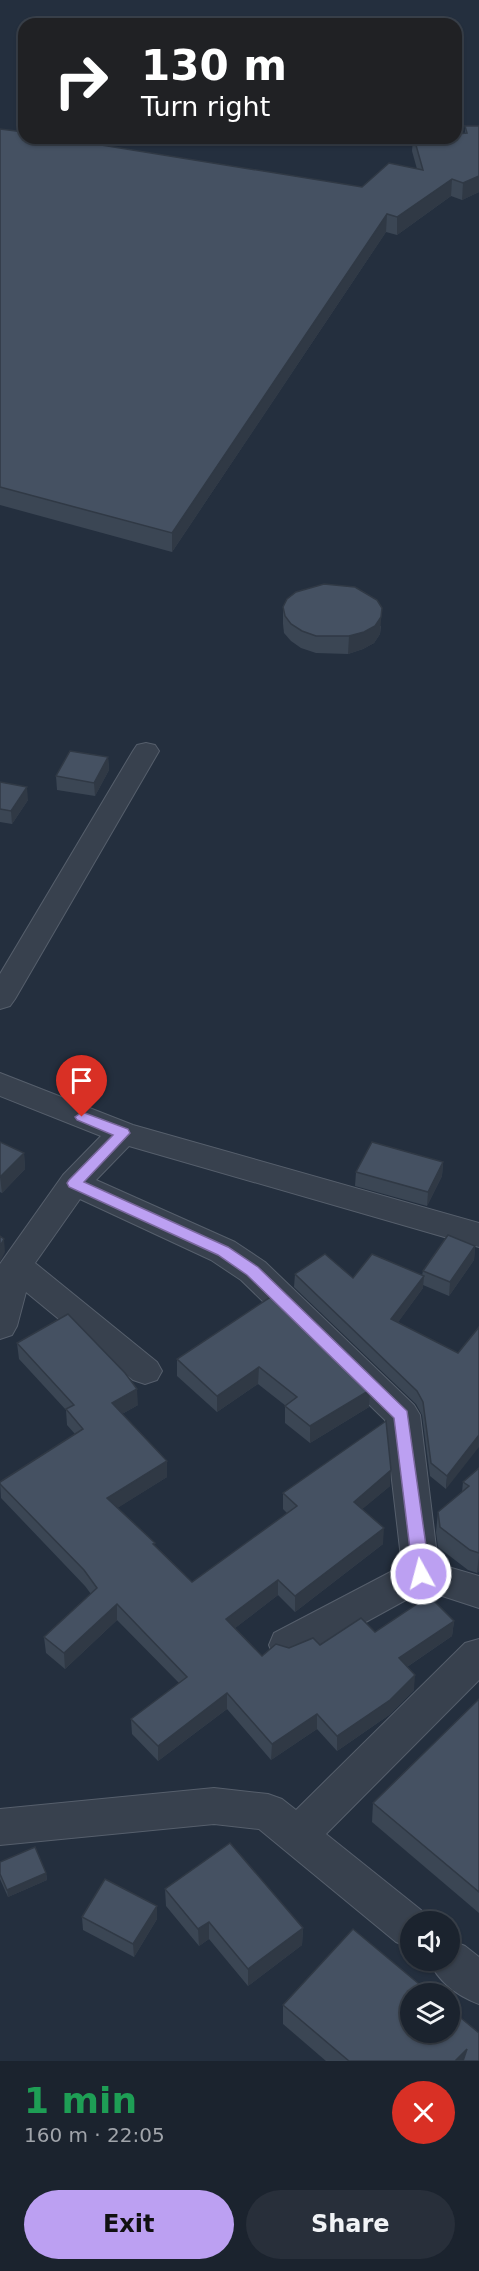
<!DOCTYPE html>
<meta charset="utf-8">
<style>
body{margin:0;font-family:"DejaVu Sans",sans-serif;background:#282f3a;color:#f1f3f6;height:100vh;display:flex;flex-direction:column;font-size:22px;white-space:nowrap}
*{box-sizing:border-box;margin:0}
p{font-size:20px;color:#a0a4aa}
.icon{flex:none;width:33px;height:33px;fill:none;stroke:currentColor;stroke-width:2;stroke-linecap:round;stroke-linejoin:round}
.map{position:relative;height:2061px;overflow:hidden}
.sheet{display:flex;flex-direction:column;background:#1b232e;flex:1}
.sheet>*{flex:none}
.banner{position:absolute;left:18px;top:18px;width:444px;height:126px;border-radius:18px;box-shadow:0 2px 4px #0004,0 0 0 2px #39404a;background:#202124;color:#fff;overflow:hidden}
.buttons{position:absolute;left:400px;top:1911px;display:grid;gap:12px}
.buttons a{display:grid;place-items:center;width:60px;height:60px;border-radius:50%;background:#1b232e;box-shadow:0 2px 4px #0004,0 0 0 2px #39404a;font-size:30px}
.pin{position:absolute;display:grid;place-items:center;width:51px;height:51px;color:#fff;margin:-62px -26px;border-radius:50% 50% 50% 0;rotate:-45deg;box-shadow:0 0 6px #0007}
.pin .icon{rotate:45deg}
.me{position:absolute;width:66px;margin:-33px;rotate:353deg;stroke-linejoin:round;filter:drop-shadow(0 0 4px #0008)}
.turn{display:flex;align-items:center;gap:21px;height:126px;padding:0 24px;font-size:27px}
.turn .icon{width:78px;height:78px;stroke-width:2.5}
.turn b{display:block;font-size:42px;line-height:51px}
.round{display:grid;place-items:center;flex:none;width:63px;height:63px;border-radius:32px;background:#282f3a}
.headline{display:flex;align-items:center;justify-content:space-between;height:102px;padding:0 24px}
h1{font-size:36px;font-weight:600;line-height:45px;color:#1e9e55}
.button{display:flex;gap:12px;margin-top:auto;padding:12px 24px}
.button a{flex:1;height:69px;border-radius:36px;background:#bca0f2;color:#111;font-size:24px;font-weight:600;line-height:69px;text-align:center}
.button a+a{background:#282f3a;color:#f1f3f6}
.map>svg:first-child{display:block}
.lines{fill:none;stroke-linecap:round;stroke-linejoin:round}
.street-casing{stroke:#565f6c;stroke-width:2}
.street{fill:#38414e;fill-rule:evenodd}
.wall{fill:#3b4654}
.shaded-wall{fill:#303945}
.building{fill:#455162;stroke:#303945;stroke-width:1.5}
.route{fill:#bca0f2;stroke:#7a689d;stroke-width:1.5}
</style>
<div class="map">
<svg width="479" height="2061" viewBox="0 0 479 2061">
<rect width="100%" height="100%" fill="#242f3e"/>
<g class="lines">
<defs>
<g id="street">
<path d="M146,743L155,745L159,751L15,999L10,1006L0,1009V974L133,751L137,745Z"/>
<path d="M0,1073L133,1125L479,1223V1247L129,1146L96,1180L235,1242L265,1262L414,1405L420,1415L438,1564L479,1576V1608L424,1590L302,1657L288,1661L274,1657L269,1645L274,1633L402,1566L385,1420L241,1280L211,1260L80,1199L35,1263L157,1362L162,1371L157,1380L145,1384L133,1380L26,1292L17,1326L12,1335L0,1339V1264L63,1175L101,1136L0,1096Z"/>
<path d="M479,1639V1680L326,1834L426,1914L429,1922H411V1948L396,1942L259,1829L214,1824L0,1845V1809L214,1788L268,1794L282,1799L296,1810L465,1643Z"/>
<path d="M450,1940L465,1946L479,1957V2004C458,1996 438,1982 429,1960H450Z"/>
</g>
</defs>
<use href="#street" class="street-casing"/>
<use href="#street" class="street"/>
</g>
<g class="wall">
<path d="M465,126H479V192L462,200L451,196L397,235L386,232L172,552L0,505V129L362,187L417,169L412,151L413,138H456L465,133Z"/>
<path d="M283,607L381,626L380,634L374,643L363,649L348,654L316,653L301,648L291,641L284,633L283,624Z"/>
<path d="M108,757L109,770L95,796L57,790L56,776Z"/>
<path d="M0,782L28,800L12,824L0,822Z"/>
<path d="M0,1142L24,1153L25,1169L2,1193L0,1192Z"/>
<path d="M443,1162L442,1176L427,1206L355,1186L356,1172Z"/>
<path d="M475,1246L474,1260L449,1296L423,1285V1288L398,1322L458,1353L446,1489L430,1476L422,1415L416,1404L294,1287L295,1274L353,1278L422,1275L423,1271Z"/>
<path d="M272,1296L369,1407L310,1443L285,1423V1406H286L258,1384L217,1412L177,1376V1359Z"/>
<path d="M17,1343L138,1405L122,1414L167,1461V1477L117,1508L192,1582L287,1513L283,1509V1493L390,1486L362,1509L383,1544L295,1612L278,1595L235,1628L262,1656L289,1648L320,1645L375,1632L454,1621L452,1636L407,1667L414,1690L389,1715L337,1751L317,1729L271,1760L227,1709L158,1761L132,1734L131,1719L179,1683L117,1620L65,1669L46,1653L44,1637L91,1594L85,1586L1,1498L0,1482L75,1434L67,1425L66,1410L19,1359Z"/>
<path d="M479,1468V1571L477,1573L468,1570L438,1547L436,1532L438,1512L462,1492L463,1482Z"/>
<path d="M479,1699V1913L372,1822L373,1803Z"/>
<path d="M0,1862L46,1873L47,1880L8,1897L0,1879Z"/>
<path d="M165,1889L303,1928L302,1945L248,1986L209,1939L199,1946L166,1906Z"/>
<path d="M157,1906V1919L134,1957L83,1930L82,1917Z"/>
<path d="M283,2005L479,2061H326L283,2024Z"/>
</g>
<g class="shaded-wall">
<path d="M479,176V192L462,200L463,183Z"/>
<path d="M452,179L451,196L397,235V217Z"/>
<path d="M387,214L386,232L172,552V533Z"/>
<path d="M382,608L380,634L374,643L363,649L348,654L349,636Z"/>
<path d="M108,757L109,770L95,796L94,783Z"/>
<path d="M27,787L28,800L12,824L11,811Z"/>
<path d="M24,1153L25,1169L2,1193L0,1177Z"/>
<path d="M443,1162L442,1176L427,1206L428,1192Z"/>
<path d="M4,1239L5,1252L0,1262V1246Z"/>
<path d="M475,1246L474,1260L449,1296L450,1282Z"/>
<path d="M424,1276L423,1288L391,1332V1319Z"/>
<path d="M259,1367L258,1384L217,1412V1396Z"/>
<path d="M137,1389L138,1405L113,1419L112,1403Z"/>
<path d="M370,1390L369,1407L310,1443V1426Z"/>
<path d="M479,1435V1447L446,1489L447,1476Z"/>
<path d="M167,1461V1477L108,1514L107,1498Z"/>
<path d="M391,1470L390,1486L353,1517L354,1502Z"/>
<path d="M384,1528L383,1544L295,1612V1596Z"/>
<path d="M479,1553V1571L477,1573Z"/>
<path d="M278,1580V1595L226,1635V1619Z"/>
<path d="M117,1604V1620L65,1669L64,1653Z"/>
<path d="M454,1621L452,1636L398,1673L399,1658Z"/>
<path d="M415,1675L414,1690L389,1715L337,1751V1736Z"/>
<path d="M227,1693V1709L158,1761V1746Z"/>
<path d="M317,1714V1729L271,1760L272,1744Z"/>
<path d="M46,1873L47,1880L8,1897L7,1890Z"/>
<path d="M157,1906V1919L134,1957L133,1944Z"/>
<path d="M209,1922V1939L199,1946L198,1929Z"/>
<path d="M303,1928L302,1945L248,1986V1969Z"/>
<path d="M467,2049L466,2061H455Z"/>
</g>
<g class="building">
<path d="M465,126H479V176L463,183L452,179L397,217L387,214L172,533L0,487V129L24,132V138H58L362,187L389,163L423,170L414,138H456V134L467,133Z"/>
<path d="M324,584L355,587L377,600L382,608L381,617L375,626L364,632L349,636H316L302,631L291,624L285,616L283,607L287,599L296,592Z"/>
<path d="M70,751L108,757L94,783L56,776Z"/>
<path d="M0,782L27,787L11,811L0,809Z"/>
<path d="M0,1142L24,1153L0,1177Z"/>
<path d="M372,1142L443,1162L428,1192L356,1172Z"/>
<path d="M448,1235L475,1246L450,1282L423,1271Z"/>
<path d="M0,1236L4,1239L0,1246Z"/>
<path d="M325,1254L353,1278L372,1254L424,1276L391,1319L458,1353L479,1327V1435L447,1476L431,1463L423,1402L417,1391L295,1274Z"/>
<path d="M272,1296L370,1390L310,1426L285,1406L297,1397L259,1367L217,1396L177,1359Z"/>
<path d="M68,1314L125,1373L137,1389L112,1403L167,1461L107,1498L155,1543L153,1544L192,1582L297,1506L283,1493L386,1421L391,1470L354,1502L384,1528L295,1596L278,1580L226,1619L262,1656L276,1644L289,1648L313,1638L320,1645L361,1618L375,1632L429,1596L454,1621L399,1658L415,1675L390,1700L337,1736L317,1714L272,1744L227,1693L158,1746L131,1719L187,1677L117,1604L64,1653L44,1637L97,1588L84,1570L0,1484V1482L83,1429L66,1409L74,1405L17,1343Z"/>
<path d="M479,1468V1553L470,1550L440,1527L438,1512L469,1486L463,1482Z"/>
<path d="M479,1699V1892L373,1803Z"/>
<path d="M230,1843L303,1928L248,1969L209,1922L198,1929L165,1889Z"/>
<path d="M35,1847L46,1873L7,1890L0,1874V1862Z"/>
<path d="M105,1879L157,1906L133,1944L82,1917Z"/>
<path d="M353,1929L431,1994H411V2032H450V2009L479,2033V2061H463L467,2049L455,2061H349L283,2005Z"/>
</g>
<path class="route" d="M82,1112L128,1129L130,1133L84,1182L228,1247L258,1267L407,1411L430,1574L427,1579L421,1581L415,1579L413,1574L394,1418L247,1275L218,1255L69,1187L67,1183L69,1180L113,1135L77,1120L75,1117Z"/>
</svg>
<div class="buttons">
<a><svg class="icon" aria-label="sound" viewBox="0 0 24 24"><path d="M4 9h4l5-4v14l-5-4H4zM17 9q2 3 0 6"/></svg></a>
<a><svg class="icon" aria-label="layers" viewBox="0 0 24 24"><path d="M12 4l9 5-9 5-9-5zM3 14l9 5 9-5"/></svg></a>
</div>
<div class="pin" style="left:82px;top:1117px;background:#d93025"><svg class="icon" aria-label="arrive" viewBox="0 0 24 24"><path d="M6 21V4h12l-3 4 3 4H6"/></svg></div>
<svg class="me" style="left:421px;top:1574px" viewBox="-20 -20 40 40"><circle r="17" fill="#bca0f2" stroke="#fff" stroke-width="3"/><path d="M0-11L8 9 0 5-8 9z" fill="#fff"/></svg>
<div class="banner">
<div class="turn"><svg class="icon" aria-label="right" viewBox="0 0 24 24"><path d="M7 20v-9h11M14 6l5 5-5 5"/></svg><div><b>130 m</b>Turn right</div></div>
</div>
</div>
<section class="sheet">
<div class="headline"><div><h1>1 min</h1><p>160 m · 22:05</p></div><a class="round" style="background:#d93025;color:#fff"><svg class="icon" aria-label="close" viewBox="0 0 24 24"><path d="M6 6l12 12M18 6L6 18"/></svg></a></div>
<div class="button"><a>Exit</a><a>Share</a></div>
</section>
